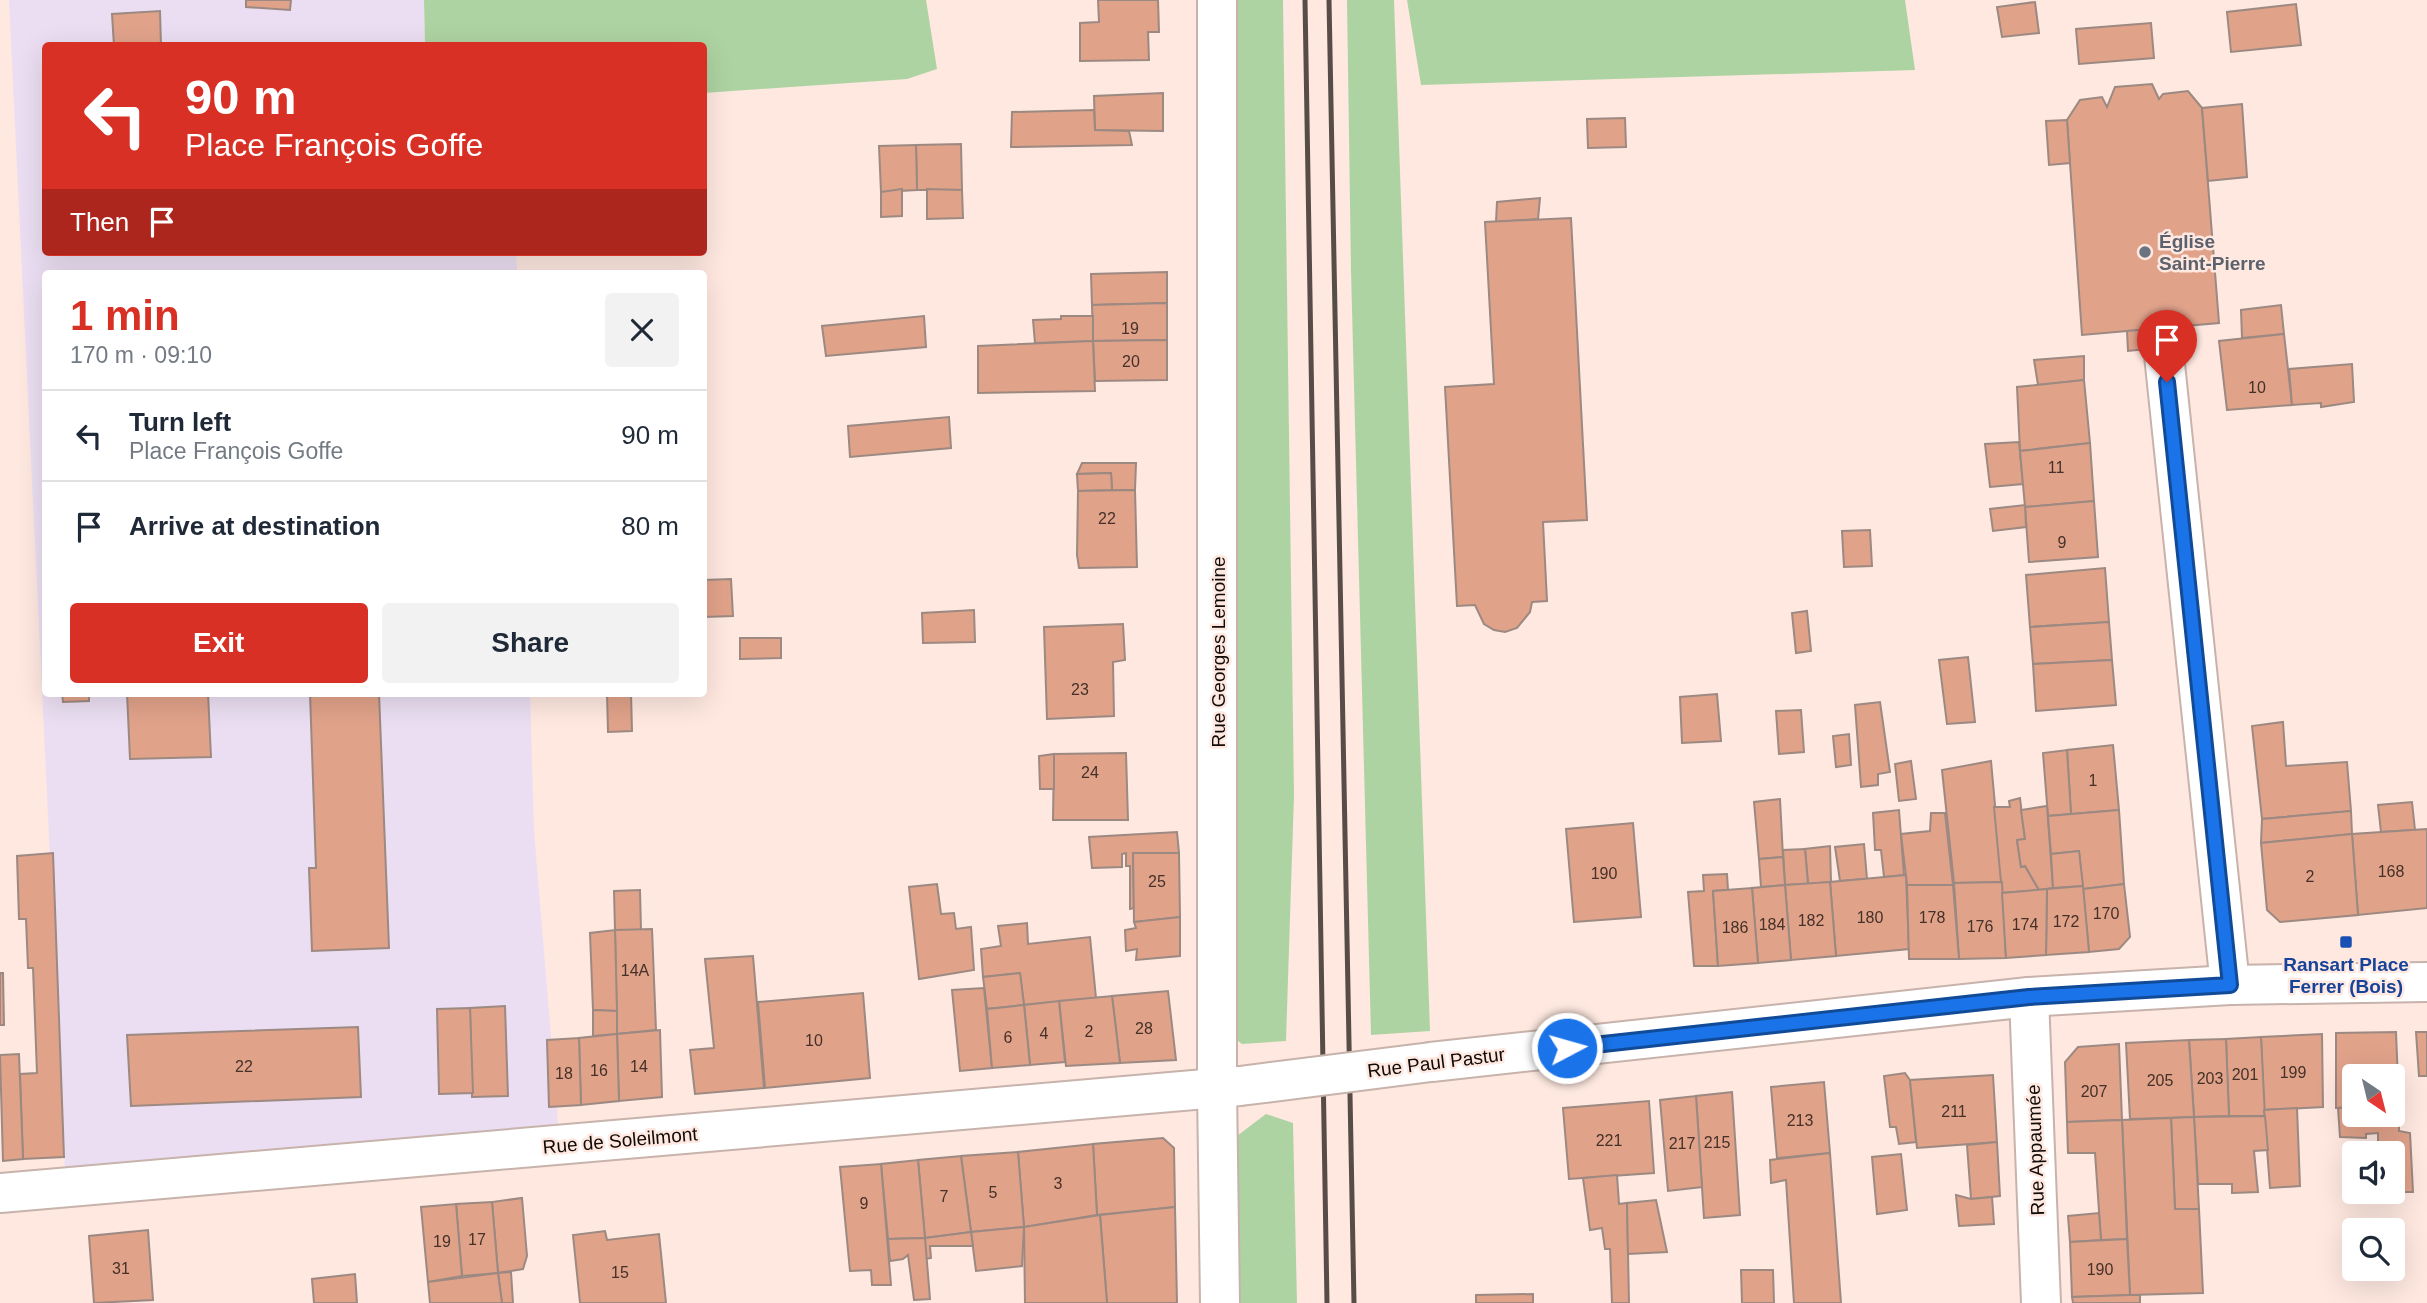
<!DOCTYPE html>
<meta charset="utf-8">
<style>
body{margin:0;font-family:Helvetica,sans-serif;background:#f2f2f3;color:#1f2937;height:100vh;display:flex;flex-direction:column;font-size:26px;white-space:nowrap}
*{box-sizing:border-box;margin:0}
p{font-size:23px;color:#747a83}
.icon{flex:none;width:38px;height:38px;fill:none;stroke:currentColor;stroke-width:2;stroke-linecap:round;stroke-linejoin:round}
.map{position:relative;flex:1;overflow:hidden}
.panel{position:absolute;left:42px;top:270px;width:665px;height:427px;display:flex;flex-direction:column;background:#fff;border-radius:7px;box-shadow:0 7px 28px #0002}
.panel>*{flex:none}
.banner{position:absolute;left:42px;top:42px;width:665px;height:214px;border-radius:7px;box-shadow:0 7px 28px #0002;background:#d93025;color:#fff;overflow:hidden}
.needle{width:46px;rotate:145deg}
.controls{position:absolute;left:2342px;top:1064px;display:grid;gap:14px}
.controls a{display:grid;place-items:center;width:63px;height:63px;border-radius:7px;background:#fff;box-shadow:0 7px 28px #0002;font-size:35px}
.pin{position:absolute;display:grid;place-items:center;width:60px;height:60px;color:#fff;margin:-72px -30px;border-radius:50% 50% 50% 0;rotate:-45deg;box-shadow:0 0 7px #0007}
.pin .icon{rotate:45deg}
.me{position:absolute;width:77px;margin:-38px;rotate:84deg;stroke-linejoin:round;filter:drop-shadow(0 0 5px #0008)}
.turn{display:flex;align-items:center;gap:24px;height:147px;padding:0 28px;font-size:32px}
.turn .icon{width:91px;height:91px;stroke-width:2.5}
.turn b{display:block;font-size:49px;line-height:60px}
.then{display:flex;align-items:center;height:66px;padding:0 28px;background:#0003;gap:14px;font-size:26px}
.round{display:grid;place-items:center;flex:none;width:74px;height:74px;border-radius:7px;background:#f2f2f3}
.head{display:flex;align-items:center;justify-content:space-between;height:119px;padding:0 28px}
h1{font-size:42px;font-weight:700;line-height:52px;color:#d93025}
.primary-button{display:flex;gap:14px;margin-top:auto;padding:14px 28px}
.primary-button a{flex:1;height:80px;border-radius:7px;background:#d93025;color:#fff;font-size:28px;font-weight:700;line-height:80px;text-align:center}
.primary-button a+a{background:#f2f2f3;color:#1f2937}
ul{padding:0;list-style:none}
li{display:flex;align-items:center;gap:21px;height:91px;padding:0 28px;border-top:2px solid #e0e1e3}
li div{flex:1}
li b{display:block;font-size:26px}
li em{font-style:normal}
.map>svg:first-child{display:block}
.education{fill:#ebdef2}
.green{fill:#aed3a2}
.building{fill:#e1a28a;stroke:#9c8981;stroke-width:2}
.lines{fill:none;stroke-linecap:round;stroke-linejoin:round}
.minor-casing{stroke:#c7b3ab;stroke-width:42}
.minor{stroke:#fff;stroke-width:38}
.rail{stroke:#574c48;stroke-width:5}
.minor-bridge-casing{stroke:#c7b3ab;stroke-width:42;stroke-linecap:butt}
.minor-bridge{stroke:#fff;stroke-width:38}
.route-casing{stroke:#114b97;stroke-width:18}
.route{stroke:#1a73e8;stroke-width:12}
.worship-dot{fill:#6b7280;stroke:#fee8e0;stroke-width:2.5}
.transit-dot{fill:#1a4fb4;stroke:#fee8e0;stroke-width:2.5}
.labels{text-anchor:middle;stroke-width:5;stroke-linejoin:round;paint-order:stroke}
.number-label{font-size:16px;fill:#453128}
.worship-label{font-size:19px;font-weight:bold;fill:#5b616d;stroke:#fee8e0;text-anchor:start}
.street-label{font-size:19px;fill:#110b08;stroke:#fee8e0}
.transit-label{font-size:19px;font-weight:bold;fill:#164399;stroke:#fee8e0}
</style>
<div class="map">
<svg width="2427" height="1303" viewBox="0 0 2427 1303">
<rect width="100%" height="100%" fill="#fee8e0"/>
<path class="education" d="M9,0H424L425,45L46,46V252H516L517,273H46V693H530L534,830L559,1134L65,1171Z"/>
<g class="green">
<path d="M424,0H926L937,69L907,79L704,93V46L425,45Z"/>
<path d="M1223,0H1283L1294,795L1286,1041L1242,1044L1217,1025Z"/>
<path d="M1347,0H1394L1430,1031L1371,1035L1351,271Z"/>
<path d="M1407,0H1905L1915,70L1421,85Z"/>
<path d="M1266,1114L1293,1123L1297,1303H1228L1217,1151Z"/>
</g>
<g class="building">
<path d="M246,0H291L290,10L246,7Z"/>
<path d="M1098,0H1158L1159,32H1148L1149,60L1080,61V23L1099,22Z"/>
<path d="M2035,2L2039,33L2002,37L1997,7Z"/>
<path d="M2296,4L2301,45L2231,52L2227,12Z"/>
<path d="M160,11L161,46H114L112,14Z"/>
<path d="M2151,23L2154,58L2079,64L2076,29Z"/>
<path d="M2152,84L2159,99L2163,94L2188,91L2202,108L2219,323L2082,335L2067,120L2080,100L2102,97L2107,107L2115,87Z"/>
<path d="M1163,93V131L1095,130L1094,96Z"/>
<path d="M2242,104L2247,177L2208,181L2202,108Z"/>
<path d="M1094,110L1095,130L1129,131L1132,145L1011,147L1012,112Z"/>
<path d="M1625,118L1626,147L1588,148L1587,119Z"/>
<path d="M2067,120L2070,163L2049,165L2046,121Z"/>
<path d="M961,144L962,190H917L916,145Z"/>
<path d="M916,145L917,190L881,192L879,146Z"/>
<path d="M902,189V216L881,217V192Z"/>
<path d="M927,189L962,190L963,218L927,219Z"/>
<path d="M1540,198L1538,219L1496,222L1497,202Z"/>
<path d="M1571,218L1587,520L1543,522L1547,601L1532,602L1530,612L1517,628L1505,632L1494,630L1484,624L1475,605L1457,606L1445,387L1494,384L1485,222Z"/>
<path d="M1167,272V303L1092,305L1091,274Z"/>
<path d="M1167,303V340L1093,341L1092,305Z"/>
<path d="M2281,305L2284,334L2242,338L2241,310Z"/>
<path d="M924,316L926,347L826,356L822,326Z"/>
<path d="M1061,316H1093V341L1035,343L1033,320L1061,319Z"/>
<path d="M2175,327L2176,346L2128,351L2127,331Z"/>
<path d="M2284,334L2292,405L2227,410L2219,341Z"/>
<path d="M1167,340V380L1095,381L1093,341Z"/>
<path d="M1093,341L1095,391L978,393V346Z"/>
<path d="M2084,356V380L2038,385L2034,360Z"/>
<path d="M2352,364L2354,402L2321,407V403L2292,405L2289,369Z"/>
<path d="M2084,380L2090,443L2020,451L2017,387Z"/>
<path d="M949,417L951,448L850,457L848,426Z"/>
<path d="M2019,442L2023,484L1990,487L1985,444Z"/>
<path d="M2090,443L2094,501L2025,507L2020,451Z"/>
<path d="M1082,463H1136L1135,490H1112L1111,473L1077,474Z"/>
<path d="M1111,473L1112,490L1078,491L1077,474Z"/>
<path d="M1135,490L1137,567L1079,568L1077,555L1078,491Z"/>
<path d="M2094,501L2098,557L2029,562L2025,507Z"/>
<path d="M2025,505L2026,527L1993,531L1990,509Z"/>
<path d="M1870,530L1872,566L1844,567L1842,531Z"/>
<path d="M2105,568L2109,622L2030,627L2026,575Z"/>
<path d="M731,579L733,616L704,617V580Z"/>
<path d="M974,610L975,642L923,643L922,613Z"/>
<path d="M1807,611L1811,651L1796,653L1792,613Z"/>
<path d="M2109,622L2112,660L2033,664L2030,627Z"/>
<path d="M1123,624L1125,660L1113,662L1114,716L1047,719L1044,627Z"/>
<path d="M740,638H781V658L740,659Z"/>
<path d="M1968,657L1975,722L1947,724L1939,660Z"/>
<path d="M2112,660L2116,705L2036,711L2033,664Z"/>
<path d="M62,693H89V701L63,702Z"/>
<path d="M127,693H208L211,757L130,759Z"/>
<path d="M310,693H379L389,948L312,951L309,868H316Z"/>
<path d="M607,693H631L632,731L608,732Z"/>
<path d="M1717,694L1721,741L1682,743L1680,697Z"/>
<path d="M1880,702L1890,772L1878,774V785L1861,787L1855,705Z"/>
<path d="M1801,710L1804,752L1779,754L1776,711Z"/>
<path d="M2283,722L2286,766L2347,762L2351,811L2262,819L2252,726Z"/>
<path d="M1849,734L1851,765L1836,767L1833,736Z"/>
<path d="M2113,745L2119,810L2071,814L2067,750Z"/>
<path d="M2067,750L2071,814L2048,816L2043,753Z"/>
<path d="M1126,753L1128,820H1053L1054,754Z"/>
<path d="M1054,754V789H1040L1039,756Z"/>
<path d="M1911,761L1916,799L1899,801L1895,764Z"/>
<path d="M1991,761L2002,882L1954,883L1942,770Z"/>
<path d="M2020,798L2025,839L2017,840L2021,867L2025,866L2039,890L2002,893L1994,807H2010L2009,801Z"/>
<path d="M1780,799L1783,857L1759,859L1754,802Z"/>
<path d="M2412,802L2415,830L2381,832L2378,805Z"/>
<path d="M2047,806L2053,888L2039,890L2025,866L2021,867L2017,840L2025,839L2021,810Z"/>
<path d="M1899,810L1904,875L1884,877L1881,850H1875L1873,813Z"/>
<path d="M2119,810L2124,884L2083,889L2079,851L2051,854L2048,816Z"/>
<path d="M2351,811L2352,834L2261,843L2262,819Z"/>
<path d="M1931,813H1945L1953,885H1907L1901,834L1930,831Z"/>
<path d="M1633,823L1641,917L1574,922L1566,829Z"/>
<path d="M2427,829V908L2358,915L2352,834Z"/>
<path d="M1177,832L1179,853H1133L1134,908L1130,909V866H1126V853L1122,854V867L1092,868L1089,837Z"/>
<path d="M2352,834L2358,915L2280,922L2267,910L2261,843Z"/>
<path d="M1864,844L1867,879L1840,881L1835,847Z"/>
<path d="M1830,846L1831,882L1808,884L1805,849Z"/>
<path d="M1805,849L1808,884L1785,885L1783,850Z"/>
<path d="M2079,851L2083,886L2053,888L2051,854Z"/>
<path d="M53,853L64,1157L23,1159L20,1074L37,1073L33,968H28L26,919H19L17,856Z"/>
<path d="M1133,853H1179L1180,917L1134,922Z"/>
<path d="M1783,857L1785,885L1761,887L1759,859Z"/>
<path d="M1727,874L1728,890L1713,891L1718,966H1694L1688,892L1704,891L1703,875Z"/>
<path d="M1906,875L1909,949L1836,956L1830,882Z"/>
<path d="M1830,882L1836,956L1791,960L1785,885Z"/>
<path d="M2002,882L2006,958L1959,959L1954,883Z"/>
<path d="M937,884L941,914L954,913L956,929L971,927L974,970L919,979L909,887Z"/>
<path d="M2124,884L2130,937L2119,949L2089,952L2083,889Z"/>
<path d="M1785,885L1791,960L1758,963L1752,888Z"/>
<path d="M1907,885H1953L1959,959H1909Z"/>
<path d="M2083,886L2089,952L2046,955L2047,889Z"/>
<path d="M1752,888L1758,963L1718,966L1713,891Z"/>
<path d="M2047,889L2046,955L2006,958L2002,893Z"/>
<path d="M640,890L641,930H615L614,891Z"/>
<path d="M1180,917V956L1136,960L1137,949L1126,951L1125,930L1136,928L1134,922Z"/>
<path d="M1027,923L1028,944L1090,937L1096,998L1024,1005L1020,973L983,977L981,949L1001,946L998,926Z"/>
<path d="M652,929L656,1030L617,1034L615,930Z"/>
<path d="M615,930L617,1011L593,1010L590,933Z"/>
<path d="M753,956L764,1088L695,1094L690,1050L714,1048L705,959Z"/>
<path d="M0,973H3L4,1025H0Z"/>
<path d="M1020,973L1024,1005L987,1009L983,977Z"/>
<path d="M984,988L992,1068L960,1071L952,990Z"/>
<path d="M1168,991L1176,1060L1120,1063L1112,996Z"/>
<path d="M863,993L870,1078L765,1088L758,1002Z"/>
<path d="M1112,996L1120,1063L1066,1066L1059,1001Z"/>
<path d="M1059,1001L1065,1062L1030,1065L1024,1005Z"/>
<path d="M1024,1005L1030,1065L992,1068L987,1009Z"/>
<path d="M505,1006L508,1096L472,1097L470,1008Z"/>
<path d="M470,1008L473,1093L439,1094L437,1009Z"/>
<path d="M593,1010L617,1011V1034L593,1036Z"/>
<path d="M358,1027L361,1097L131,1106L127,1035Z"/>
<path d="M660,1030L662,1097L619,1101L617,1034Z"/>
<path d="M2396,1032L2399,1106H2392V1076H2354V1107L2336,1108V1033Z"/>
<path d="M2416,1032H2427V1076H2419Z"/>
<path d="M617,1034L619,1101L581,1105L579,1038Z"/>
<path d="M2322,1034L2323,1107L2264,1110L2261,1037Z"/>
<path d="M2261,1037L2265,1116H2229L2226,1039Z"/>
<path d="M579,1038L581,1105L549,1107L547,1040Z"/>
<path d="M2226,1039L2229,1116L2194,1117L2189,1040Z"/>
<path d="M2189,1040L2194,1117L2130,1119L2126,1043Z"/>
<path d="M2119,1044L2122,1120L2067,1122L2065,1062L2078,1047Z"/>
<path d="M19,1054L23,1159L3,1161L0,1055Z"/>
<path d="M1905,1073L1910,1080L1916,1142L1899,1144L1896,1127H1890L1884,1076Z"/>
<path d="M1993,1075L1997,1142L1917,1148L1910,1080Z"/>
<path d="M1824,1082L1830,1153L1777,1158L1771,1087Z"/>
<path d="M1732,1092L1740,1215L1704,1218L1696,1096Z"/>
<path d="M1696,1096L1702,1187L1668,1191L1660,1100Z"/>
<path d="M1649,1101L1654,1173L1569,1179L1563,1108Z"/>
<path d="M2392,1106H2399V1131L2410,1133L2413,1192H2380H2392V1153H2378V1133L2366,1134V1138L2340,1137L2338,1108L2354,1107V1115H2392Z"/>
<path d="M2297,1108L2300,1186L2270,1188L2264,1110Z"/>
<path d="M2265,1116L2268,1150L2254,1151L2258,1192L2232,1193V1184H2198L2194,1117Z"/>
<path d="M2194,1117L2199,1209H2175L2171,1118Z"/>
<path d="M2171,1118L2175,1209H2199L2203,1293L2130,1295L2122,1120Z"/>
<path d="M2122,1120L2127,1239L2101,1240L2095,1153H2068L2067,1122Z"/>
<path d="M1163,1138L1174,1148L1175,1207L1097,1215L1093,1144Z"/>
<path d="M1997,1142L2000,1196L1971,1199L1967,1145Z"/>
<path d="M1093,1144L1097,1215L1024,1227L1018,1152Z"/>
<path d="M1018,1152L1024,1227L971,1232L961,1156Z"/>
<path d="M1830,1153L1841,1303H1794L1786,1180L1771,1183L1770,1160Z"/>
<path d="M1901,1154L1907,1210L1877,1214L1872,1157Z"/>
<path d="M961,1156L971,1232L925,1238L918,1160Z"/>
<path d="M918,1160L925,1238L888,1239L881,1164Z"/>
<path d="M881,1164L891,1285H872L871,1270L850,1271L840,1167Z"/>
<path d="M1617,1175L1619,1204L1627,1203L1629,1303H1612L1610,1249H1605L1602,1228L1590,1230L1583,1178Z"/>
<path d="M1956,1195L1971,1199L1992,1197L1994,1224L1959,1226Z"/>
<path d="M522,1198L527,1256L523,1269L498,1273L492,1202Z"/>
<path d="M1656,1200L1667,1252L1628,1254L1627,1203Z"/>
<path d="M492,1202L498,1273L462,1276L456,1204Z"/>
<path d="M456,1204L462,1276L428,1282L421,1207Z"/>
<path d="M1175,1207L1177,1303H1107L1100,1215Z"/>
<path d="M2099,1213L2101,1240L2070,1242L2068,1216Z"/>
<path d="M1100,1215L1107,1303H1025L1024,1227Z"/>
<path d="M1024,1227L1022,1266L976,1271L971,1232Z"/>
<path d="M148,1230L153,1300L94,1303L89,1236Z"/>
<path d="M605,1231L607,1240L659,1234L666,1303H580L573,1235Z"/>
<path d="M971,1232L973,1246H930L931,1258L925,1259V1238Z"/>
<path d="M925,1238L930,1299L914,1300L908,1255L903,1259L890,1261L888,1239Z"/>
<path d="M2127,1239L2130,1295L2072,1297L2070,1242Z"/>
<path d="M1741,1270H1773L1774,1303H1742Z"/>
<path d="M511,1272L513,1303H502L498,1273Z"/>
<path d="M498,1273L502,1303H430L428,1282Z"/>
<path d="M355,1274L357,1303H314L312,1279Z"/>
<path d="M1533,1294V1303H1476V1295Z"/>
<path d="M2130,1295H2140V1303H2073L2072,1297Z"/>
</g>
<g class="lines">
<defs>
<g id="minor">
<path d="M1217,0V1089L1220,1303"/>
<path d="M2164,355L2230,985"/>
<path d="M2029,997L2041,1303"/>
<path d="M1431,1062L2029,997L2230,985L2427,982"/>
<path d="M0,1193L1240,1086"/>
</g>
</defs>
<use href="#minor" class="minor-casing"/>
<use href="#minor" class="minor"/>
<g class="rail">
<path d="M1305,0L1327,1303"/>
<path d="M1329,0L1354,1303"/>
</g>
<defs>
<path id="minor-bridge" d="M1240,1086L1431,1062"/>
</defs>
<use href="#minor-bridge" class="minor-bridge-casing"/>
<use href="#minor-bridge" class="minor-bridge"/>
</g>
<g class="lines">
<defs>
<path id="route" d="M1567,1048L2029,997L2230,985L2167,382"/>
</defs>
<use href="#route" class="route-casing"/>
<use href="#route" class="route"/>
</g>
<circle class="worship-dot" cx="2145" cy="252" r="7"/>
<rect class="transit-dot" x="2339" y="935" width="14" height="14" rx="3.5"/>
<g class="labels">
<g class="number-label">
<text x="1130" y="334">19</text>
<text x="1131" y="367">20</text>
<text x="2257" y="393">10</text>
<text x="2056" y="473">11</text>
<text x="1107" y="524">22</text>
<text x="2062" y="548">9</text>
<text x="1080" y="695">23</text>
<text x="1090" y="778">24</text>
<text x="2093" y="786">1</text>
<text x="2391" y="877">168</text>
<text x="1604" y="879">190</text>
<text x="2310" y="882">2</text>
<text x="1157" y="887">25</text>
<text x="2106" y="919">170</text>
<text x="1870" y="923">180</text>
<text x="1932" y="923">178</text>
<text x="1811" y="926">182</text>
<text x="2066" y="927">172</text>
<text x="1772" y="930">184</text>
<text x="2025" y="930">174</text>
<text x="1980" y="932">176</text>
<text x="1735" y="933">186</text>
<text x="635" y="976">14A</text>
<text x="1144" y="1034">28</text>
<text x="1089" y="1037">2</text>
<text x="1044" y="1039">4</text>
<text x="1008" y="1043">6</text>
<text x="814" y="1046">10</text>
<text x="244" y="1072">22</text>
<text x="639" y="1072">14</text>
<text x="599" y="1076">16</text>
<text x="2293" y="1078">199</text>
<text x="564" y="1079">18</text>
<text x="2245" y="1080">201</text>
<text x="2210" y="1084">203</text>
<text x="2160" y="1086">205</text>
<text x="2094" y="1097">207</text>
<text x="1954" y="1117">211</text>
<text x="1800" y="1126">213</text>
<text x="1609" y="1146">221</text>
<text x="1717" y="1148">215</text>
<text x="1682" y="1149">217</text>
<text x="1058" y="1189">3</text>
<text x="993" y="1198">5</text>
<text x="944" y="1202">7</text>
<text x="864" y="1209">9</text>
<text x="477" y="1245">17</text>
<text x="442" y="1247">19</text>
<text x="121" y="1274">31</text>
<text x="2100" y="1275">190</text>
<text x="620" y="1278">15</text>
</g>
<g class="worship-label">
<text x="2159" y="248">Église<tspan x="2159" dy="22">Saint-Pierre</tspan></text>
</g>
<g class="street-label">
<text transform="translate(1218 652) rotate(-90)" y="7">Rue Georges Lemoine</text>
<text transform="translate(1436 1062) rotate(-7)" y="7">Rue Paul Pastur</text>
<text transform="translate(620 1140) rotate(-5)" y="7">Rue de Soleilmont</text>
<text transform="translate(2035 1150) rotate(-92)" y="7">Rue Appaumée</text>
</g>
<g class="transit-label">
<text x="2346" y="971">Ransart Place<tspan x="2346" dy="22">Ferrer (Bois)</tspan></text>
</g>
</g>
</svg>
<div class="controls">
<a><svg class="needle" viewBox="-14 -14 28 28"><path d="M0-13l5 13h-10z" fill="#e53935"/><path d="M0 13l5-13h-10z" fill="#747a83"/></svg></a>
<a><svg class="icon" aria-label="sound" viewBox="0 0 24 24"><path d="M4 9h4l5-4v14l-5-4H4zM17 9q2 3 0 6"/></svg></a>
<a><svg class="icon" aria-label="search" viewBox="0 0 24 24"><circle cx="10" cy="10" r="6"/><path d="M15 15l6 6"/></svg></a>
</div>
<div class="pin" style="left:2167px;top:382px;background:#d93025"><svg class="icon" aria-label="arrive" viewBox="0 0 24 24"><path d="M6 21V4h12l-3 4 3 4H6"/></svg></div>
<svg class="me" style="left:1567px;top:1048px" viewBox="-20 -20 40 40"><circle r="17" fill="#1a73e8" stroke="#fff" stroke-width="3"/><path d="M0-11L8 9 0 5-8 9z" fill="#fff"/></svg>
<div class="banner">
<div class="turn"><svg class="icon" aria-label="left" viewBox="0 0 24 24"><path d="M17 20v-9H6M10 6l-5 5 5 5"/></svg><div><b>90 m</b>Place François Goffe</div></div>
<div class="then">Then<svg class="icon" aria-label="arrive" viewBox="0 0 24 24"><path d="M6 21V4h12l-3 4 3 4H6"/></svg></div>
</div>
<section class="panel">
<div class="head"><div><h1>1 min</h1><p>170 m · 09:10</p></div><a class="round"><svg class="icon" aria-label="close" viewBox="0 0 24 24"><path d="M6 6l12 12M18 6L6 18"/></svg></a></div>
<ul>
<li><svg class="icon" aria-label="left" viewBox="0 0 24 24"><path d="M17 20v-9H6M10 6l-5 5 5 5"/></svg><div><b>Turn left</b><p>Place François Goffe</p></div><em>90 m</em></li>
<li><svg class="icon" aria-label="arrive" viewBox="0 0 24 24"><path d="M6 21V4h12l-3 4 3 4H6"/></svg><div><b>Arrive at destination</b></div><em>80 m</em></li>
</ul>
<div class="primary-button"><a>Exit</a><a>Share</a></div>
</section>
</div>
